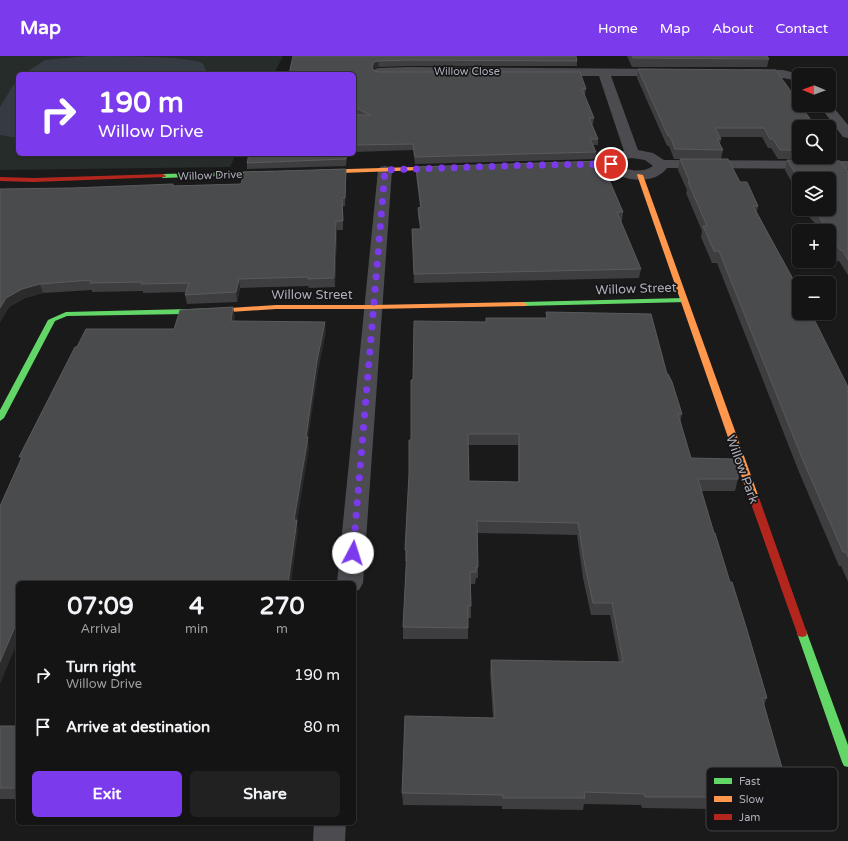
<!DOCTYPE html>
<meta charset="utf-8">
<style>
body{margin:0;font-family:"Varela Round",sans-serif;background:#212122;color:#f1f3f6;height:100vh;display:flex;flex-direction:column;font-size:15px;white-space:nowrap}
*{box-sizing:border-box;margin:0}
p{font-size:13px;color:#9d9ea0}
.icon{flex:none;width:22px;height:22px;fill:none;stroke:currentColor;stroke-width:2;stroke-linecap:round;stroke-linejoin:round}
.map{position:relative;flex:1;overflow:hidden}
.side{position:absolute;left:16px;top:525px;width:340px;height:244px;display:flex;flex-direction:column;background:#141414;border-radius:6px;box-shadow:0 1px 3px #0004,0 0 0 1px #333334}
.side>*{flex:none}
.top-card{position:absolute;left:16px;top:16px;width:340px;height:84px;border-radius:6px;box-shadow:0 1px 3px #0004,0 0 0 1px #333334;background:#7c3aed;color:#fff;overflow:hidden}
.needle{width:26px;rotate:271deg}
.fabs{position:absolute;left:792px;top:12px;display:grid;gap:8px}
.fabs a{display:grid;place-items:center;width:44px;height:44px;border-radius:6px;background:#141414;box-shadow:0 1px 3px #0004,0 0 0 1px #333334;font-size:20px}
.pin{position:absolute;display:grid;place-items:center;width:34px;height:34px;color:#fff;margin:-17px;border:2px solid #fff;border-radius:50%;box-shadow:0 1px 4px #0007}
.me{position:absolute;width:44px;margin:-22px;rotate:5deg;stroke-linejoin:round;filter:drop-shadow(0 0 3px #0008)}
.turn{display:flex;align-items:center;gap:14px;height:84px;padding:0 16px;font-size:18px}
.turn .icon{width:52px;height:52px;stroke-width:2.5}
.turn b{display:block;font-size:28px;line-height:34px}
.eta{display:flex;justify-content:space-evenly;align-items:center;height:68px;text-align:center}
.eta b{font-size:24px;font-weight:800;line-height:28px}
.primary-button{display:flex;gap:8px;margin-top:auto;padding:8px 16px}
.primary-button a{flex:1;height:46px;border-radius:6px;background:#7c3aed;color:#fff;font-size:16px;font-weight:800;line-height:46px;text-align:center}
.primary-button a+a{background:#212122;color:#f1f3f6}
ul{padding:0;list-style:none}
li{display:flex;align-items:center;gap:12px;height:52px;padding:0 16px}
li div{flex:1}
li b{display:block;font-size:15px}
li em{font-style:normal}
header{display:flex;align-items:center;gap:24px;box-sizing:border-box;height:56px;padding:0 20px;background:#7c3aed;color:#fff}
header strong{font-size:19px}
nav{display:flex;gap:22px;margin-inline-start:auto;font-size:14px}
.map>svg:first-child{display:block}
.green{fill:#262c29}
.water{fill:#353b43}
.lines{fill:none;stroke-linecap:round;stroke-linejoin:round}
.street{fill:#4c4c50;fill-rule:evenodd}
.fast{fill:#63d668;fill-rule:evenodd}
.slow{fill:#ff974d;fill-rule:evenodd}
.jam{fill:#b3261e;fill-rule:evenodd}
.wall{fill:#3e3e40;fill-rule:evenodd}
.shaded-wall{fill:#2b2b2b}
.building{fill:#4a4b4d;stroke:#5a5a5e;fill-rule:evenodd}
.route{stroke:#7c3aed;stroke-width:7;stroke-dasharray:0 12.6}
.labels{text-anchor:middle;stroke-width:3.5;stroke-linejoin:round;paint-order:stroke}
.far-street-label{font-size:11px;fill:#adafb9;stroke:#151416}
.street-label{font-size:13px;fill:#adafb9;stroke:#151416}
.key{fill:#151416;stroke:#434247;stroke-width:1}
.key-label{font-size:11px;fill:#adafb9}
</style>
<header>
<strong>Map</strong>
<nav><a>Home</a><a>Map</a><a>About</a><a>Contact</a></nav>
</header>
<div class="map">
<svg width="848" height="785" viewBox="0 0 848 785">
<rect width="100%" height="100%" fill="#1a1a1a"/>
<path class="green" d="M0,0H283L274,18H18V98H236L230,111L0,114Z"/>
<g class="water">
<path d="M89,0C109,0 189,0 202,7C204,9 206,15 208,18H24L45,4Z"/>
<path d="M18,24V82L0,79V51L12,31Z"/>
</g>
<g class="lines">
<g class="street">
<path d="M408,11L667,13L671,14L673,17L671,20H611L638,94L653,97L664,104L848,105V113L667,112C654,131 615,125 604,108C605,98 615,96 624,95L599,20H379L375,19L373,16L375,13L379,12ZM632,102L645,104L653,110C643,117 627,116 618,107L622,104Z"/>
<path d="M748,13L783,14L804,19H799V25L783,22L744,20L742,17L744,14Z"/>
<path d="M829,46L848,69V82L843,81L819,49H829Z"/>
<path d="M385,110L390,111L392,114L363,527L359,534L354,535V527H337L378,114L380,111Z"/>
<path d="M314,767H346L345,785H313Z"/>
</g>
<g class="fast">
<path d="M611,106L613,107V109L573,111L570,109L573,107Z"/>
<path d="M273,115L275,116V118L163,122L160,120L163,118Z"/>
<path d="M684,242L688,244L687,246L523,250L519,248L523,246Z"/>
<path d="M230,252H233V256L185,258L67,260L55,265L4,362L0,365V354L48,264L66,256Z"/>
<path d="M802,573L806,574L807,577L848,689V711L844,710L842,706L797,577L798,574Z"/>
</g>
<g class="slow">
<path d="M447,110L450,112L449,113L315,118L312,116L315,114Z"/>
<path d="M638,118L643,119L758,439L756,441H750L748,439L637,119Z"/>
<path d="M523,246L527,248L526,250L373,253H276L230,256L226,254L230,252L276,249H373Z"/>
</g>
<g class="jam">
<path d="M163,118L166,120L165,121L34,126L0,125V121L34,122Z"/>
<path d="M753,436L758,439L807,577L806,580L802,581L798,580L797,577L748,439Z"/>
</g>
</g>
<g class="wall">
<path d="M293,0L577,5V10H408L379,11L374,12L373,13L374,15L379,16L586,33L585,39H584L594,62L593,68H592L598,83V89H593L596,96V103L415,108L413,94L354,96V59H357L354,57V18Z"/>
<path d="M627,0H767L769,3L767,11H632Z"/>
<path d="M638,13L799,71V101H829V89L832,94L830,103H778L771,92H768L762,81H720L721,83L720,88L723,94L721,103H674L669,90H667L637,22Z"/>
<path d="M347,98L346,110L247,113V107Z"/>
<path d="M680,103L740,126L758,150L757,156L848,331V526L841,510H839L799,416L717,207H712L701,181L702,175L686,137L687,134L678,114Z"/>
<path d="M787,104L848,115V219L839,205H837L829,191V175H819L815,167L810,162L804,153H829L799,123V145L794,137L795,132L785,114Z"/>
<path d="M416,111L623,156L622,165H620L641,213L639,222L417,227H414L412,173H420L418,160V152L420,151L416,119Z"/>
<path d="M346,113V121L345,150H343V174H337L335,231L309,232L308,230L240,232L237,246L187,248L185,239L186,236L143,237V235L92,236V234L43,237L25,242L9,251L0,266V133L72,132L241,128Z"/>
<path d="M546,256L667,318L682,358L680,367L691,402L738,423L735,435H701L714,477L767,642L764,649L793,750L789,762L713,761L712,753L642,752L641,749L584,748L583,754L502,753V750L403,749L402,737L493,662L490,616L491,604L619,606L610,559H591L583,522L577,479L477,477L478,511V522H476L475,528H471V562H468V583H403V571L406,505H405V494L411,384L413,324L486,266V262H546ZM468,389H518V426L469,425Z"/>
<rect x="0" y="670" width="18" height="73"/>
</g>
<g class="shaded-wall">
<path d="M378,5L379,11L374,12L372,17V11L374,6Z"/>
<path d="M336,165L337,174L335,231L334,222Z"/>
<path d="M239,223L240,232L237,246L236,236Z"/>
<path d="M40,228L43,237L25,242L9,251L0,266V252L6,242L22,233Z"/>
<path d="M233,251L235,261L232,275L231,265Z"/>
<path d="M325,266L326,276L318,316L308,383L309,392L297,466L298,475L291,527H288L294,464L306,381L317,305Z"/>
<path d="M17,566L18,568V585L0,628V606Z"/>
</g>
<g class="building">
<path d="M293,0H576L577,5L408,4L378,5L374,6L372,11L374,15L379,16H580L586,33H582L594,62H589L598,83H590L596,96L415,101L413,88L354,89V59H370L354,51V18H289Z"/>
<path d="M632,0H767L769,3L633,2Z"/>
<path d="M638,13L776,14L799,47V49H800L816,71H799V94H780L773,83H770L764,72H715L721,83H717L723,94L675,93L670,80H668Z"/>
<path d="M829,89L832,94H829Z"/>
<path d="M249,98H346V103L247,107Z"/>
<path d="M680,103H728L740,126H747L758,150H753L799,234V257H811L848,331V335H847L848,337V501L846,496H843L802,402L719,195H714L703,170H707L688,126H690Z"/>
<path d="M787,104L840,105L848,115V204L842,194H840L829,176V175H828L817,157L813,153H829V123H799Z"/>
<path d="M601,105L623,156H617L641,213L417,218H414L412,173H421L418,152L421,151L416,111Z"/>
<path d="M346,113L345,142H342L343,165H336L334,222L308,223V221L239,223L236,236L185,239L189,227L141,228L142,226L90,227L91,224L40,228L22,233L6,242L0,252V133L72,132L173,128V130L241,128L244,116Z"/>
<path d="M796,127H799V131Z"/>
<path d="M233,251L231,265L325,266L317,305L306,381H308L294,464H297L288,527H18V566H17L0,606V453L1,451H0V450L22,401H19L75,291H77L86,273H174L180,254Z"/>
<path d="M546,256L651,258L667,318H668L672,326L682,358H678L691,402L734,403L738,413V423H698L714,477H715L730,526H732L747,574L767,642H762L793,750L717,749L715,741H645L644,738L584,736L585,742H503V739L402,737L405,660L495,662L491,604L623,606L612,547H593L585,510L578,467L477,465L478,511H476V516H470L471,550H468V572L403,571L407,494H405L409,418V384H411V324H413L414,265L486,266V262H547ZM468,378H519V426L469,425Z"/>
<rect x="0" y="670" width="18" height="62"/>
</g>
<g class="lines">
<path class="route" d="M353,497L385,114L535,109L611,108"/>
</g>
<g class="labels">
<g class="far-street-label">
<text x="467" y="19">Willow Close</text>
<text transform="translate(210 119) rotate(-2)" y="4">Willow Drive</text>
</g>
<g class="street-label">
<text transform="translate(636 232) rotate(-2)" y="5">Willow Street</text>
<text x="312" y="243">Willow Street</text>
<text transform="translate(743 413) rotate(70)" y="5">Willow Park</text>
</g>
</g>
<rect x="706" y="711" width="132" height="64" rx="6" class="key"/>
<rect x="714" y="722" width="18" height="6" fill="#63d668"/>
<rect x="714" y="740" width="18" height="6" fill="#ff974d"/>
<rect x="714" y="758" width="18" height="6" fill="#b3261e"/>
<g class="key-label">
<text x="739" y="729">Fast</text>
<text x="739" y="747">Slow</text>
<text x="739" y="765">Jam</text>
</g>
</svg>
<div class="fabs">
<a><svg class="needle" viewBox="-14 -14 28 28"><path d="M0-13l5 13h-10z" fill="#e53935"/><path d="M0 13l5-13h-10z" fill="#9d9ea0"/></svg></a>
<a><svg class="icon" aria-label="search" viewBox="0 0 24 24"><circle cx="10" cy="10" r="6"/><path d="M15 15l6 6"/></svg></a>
<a><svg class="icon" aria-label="layers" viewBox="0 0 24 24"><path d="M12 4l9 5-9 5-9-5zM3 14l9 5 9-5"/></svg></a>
<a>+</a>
<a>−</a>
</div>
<div class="pin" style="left:611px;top:108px;background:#d93025"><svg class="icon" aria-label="arrive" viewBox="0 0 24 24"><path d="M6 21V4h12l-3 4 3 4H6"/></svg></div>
<svg class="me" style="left:353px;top:497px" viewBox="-20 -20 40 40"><circle r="19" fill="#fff"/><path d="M0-13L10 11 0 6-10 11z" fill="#7c3aed"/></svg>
<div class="top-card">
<div class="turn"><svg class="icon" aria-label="right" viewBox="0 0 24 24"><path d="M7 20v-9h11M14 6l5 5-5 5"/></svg><div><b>190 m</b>Willow Drive</div></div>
</div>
<section class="side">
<div class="eta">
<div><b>07:09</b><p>Arrival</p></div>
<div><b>4</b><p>min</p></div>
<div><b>270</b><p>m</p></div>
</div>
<ul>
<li><svg class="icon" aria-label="right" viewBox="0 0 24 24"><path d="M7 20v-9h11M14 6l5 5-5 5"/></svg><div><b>Turn right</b><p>Willow Drive</p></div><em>190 m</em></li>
<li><svg class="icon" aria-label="arrive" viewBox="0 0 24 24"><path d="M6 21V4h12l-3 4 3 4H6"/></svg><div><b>Arrive at destination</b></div><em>80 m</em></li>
</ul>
<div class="primary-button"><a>Exit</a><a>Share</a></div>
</section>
</div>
